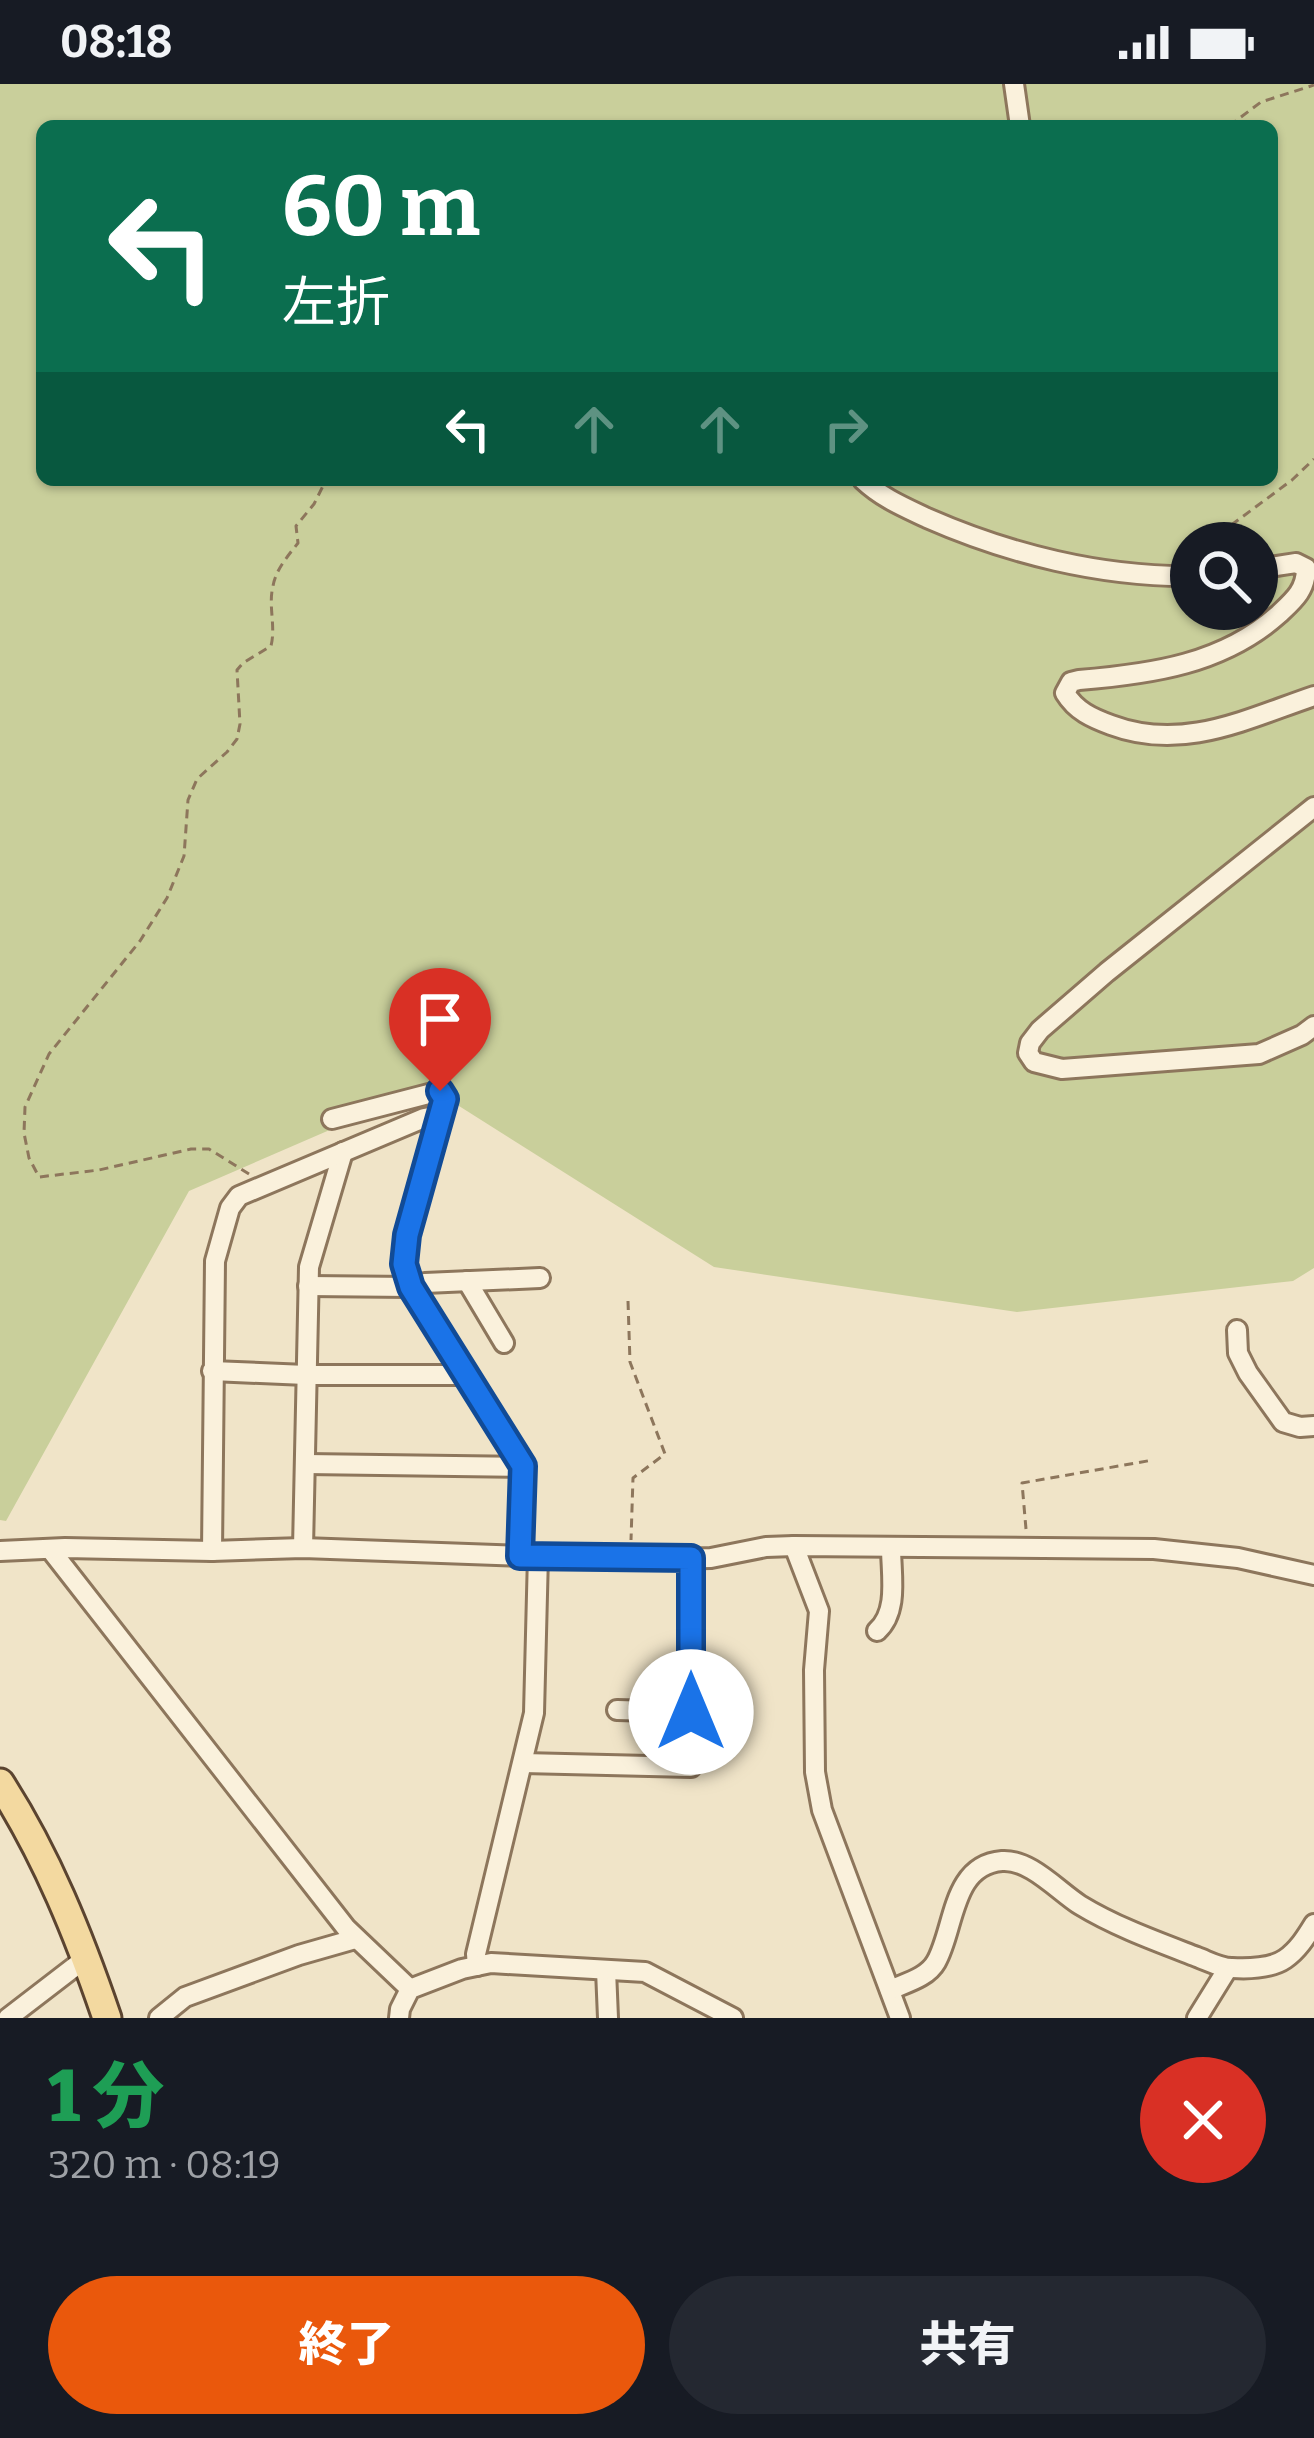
<!DOCTYPE html>
<html lang="ja">
<meta charset="utf-8">
<style>
body{margin:0;font-family:Bitter,"Noto Sans JP",serif;background:#242831;color:#f1f3f6;height:100vh;display:flex;flex-direction:column;font-size:45px;white-space:nowrap}
*{box-sizing:border-box;margin:0}
p{font-size:39px;color:#9ea1a6}
.icon{flex:none;width:66px;height:66px;fill:none;stroke:currentColor;stroke-width:2;stroke-linecap:round;stroke-linejoin:round}
.map{position:relative;height:1934px;overflow:hidden}
.panel{display:flex;flex-direction:column;background:#171b24;flex:1}
.panel>*{flex:none}
.hud{position:absolute;left:36px;top:36px;width:1242px;height:366px;border-radius:18px;box-shadow:0 3px 9px #0004;background:#0b6e4f;color:#fff;overflow:hidden}
.buttons{position:absolute;left:1170px;top:438px;display:grid;gap:24px}
.buttons a{display:grid;place-items:center;width:108px;height:108px;border-radius:50%;background:#171b24;box-shadow:0 3px 9px #0004;font-size:60px}
.pin{position:absolute;display:grid;place-items:center;width:102px;height:102px;color:#fff;margin:-123px -51px;border-radius:50% 50% 50% 0;rotate:-45deg;box-shadow:0 0 12px #0007}
.pin .icon{rotate:45deg}
.me{position:absolute;width:132px;margin:-66px;rotate:0deg;stroke-linejoin:round;filter:drop-shadow(0 0 9px #0008)}
.turn{display:flex;align-items:center;gap:42px;height:252px;padding:0 48px;font-size:54px}
.turn .icon{width:156px;height:156px;stroke-width:2.5}
.turn b{display:block;font-size:84px;line-height:102px}
.lanes{display:flex;align-items:center;height:114px;padding:0 48px;background:#0003;justify-content:center;gap:60px;direction:ltr}
.lanes .off{opacity:.35}
.round{display:grid;place-items:center;flex:none;width:126px;height:126px;border-radius:63px;background:#242831}
.overview{display:flex;align-items:center;justify-content:space-between;height:204px;padding:0 48px}
h1{font-size:72px;font-weight:800;line-height:90px;color:#1e9e55}
.action{display:flex;gap:24px;margin-top:auto;padding:24px 48px}
.action a{flex:1;height:138px;border-radius:72px;background:#ea580c;color:#fff;font-size:48px;font-weight:800;line-height:138px;text-align:center}
.action a+a{background:#242831;color:#f1f3f6}
.status{display:flex;justify-content:space-between;align-items:center;height:84px;padding:0 60px;background:#171b24;direction:ltr}
.status svg{height:33px;fill:currentColor}
.map>svg:first-child{display:block}
.green{fill:#c9cf9b;fill-rule:evenodd}
.lines{fill:none;stroke-linecap:round;stroke-linejoin:round}
.minor-casing{stroke:#8d765c;stroke-width:24}
.primary-casing{stroke:#5b4430;stroke-width:33}
.path{stroke:#8d765c;stroke-width:3;stroke-dasharray:9 6;stroke-linecap:butt}
.minor{stroke:#faf1dc;stroke-width:18}
.primary{stroke:#f3d9a0;stroke-width:27}
.route-casing{stroke:#114b97;stroke-width:30}
.route{stroke:#1a73e8;stroke-width:21}
</style>
<div class="status"><b>08:18</b><svg viewBox="0 0 49 12"><path d="M0 12V9h3v3zM5 12V6h3v6zM10 12V3h3v9zM15 12V0h3v12zM26 1h20v11H26zM47 4h2v5h-2z"/></svg></div>
<div class="map">
<svg width="1314" height="1934" viewBox="0 0 1314 1934">
<rect width="100%" height="100%" fill="#f0e4c8"/>
<path class="green" d="M0,0H1314V1184L1293,1197L1017,1228L714,1183L429,1003L189,1107L6,1437L0,1436ZM42,42H1272V396H42ZM1191,459H1257V525H1191Z"/>
<g class="lines">
<defs>
<g id="minor">
<path d="M1014,0L1020,42"/>
<path d="M863,396C882,414 904,423 927,434C1009,470 1101,493 1191,492"/>
<path d="M1257,485L1296,479L1306,484C1306,506 1294,516 1279,530C1223,580 1152,590 1079,596L1071,598L1065,609C1076,627 1092,634 1111,641C1183,668 1246,635 1314,612"/>
<path d="M1314,723L1107,888L1040,946L1030,959L1028,969L1034,978L1062,985L1259,970L1302,951L1314,942"/>
<path d="M332,1035L440,1007L445,1015L439,1038"/>
<path d="M467,1197L504,1259"/>
<path d="M308,1202L411,1203L425,1199L540,1194"/>
<path d="M1237,1246L1238,1269L1248,1289L1283,1338L1300,1343L1314,1342"/>
<path d="M212,1287L306,1291H464"/>
<path d="M306,1380L523,1383"/>
<path d="M794,1462L819,1527L814,1586L815,1688L822,1726L900,1934"/>
<path d="M303,1464L309,1183L343,1068"/>
<path d="M50,1465L346,1844L410,1905"/>
<path d="M0,1467L65,1464L212,1467L303,1464L630,1476L711,1474L766,1463L794,1462L1154,1465L1238,1474L1314,1491"/>
<path d="M212,1467L215,1177L230,1124L239,1112L424,1034L435,1032L439,1038L407,1151L403,1180L411,1203L523,1383L520,1472"/>
<path d="M877,1547C899,1527 891,1491 891,1463"/>
<path d="M617,1626L691,1628"/>
<path d="M523,1679L691,1683V1474"/>
<path d="M477,1882L476,1870L534,1629L538,1471"/>
<path d="M606,1886L608,1934"/>
<path d="M890,1906C905,1899 927,1894 936,1878C955,1845 951,1781 1002,1777C1030,1775 1058,1807 1080,1821C1116,1843 1158,1858 1197,1873C1208,1877 1220,1884 1232,1884C1248,1885 1272,1884 1285,1875C1298,1866 1306,1853 1314,1840"/>
<path d="M8,1934L86,1874"/>
<path d="M159,1934L185,1913L299,1871L355,1855"/>
<path d="M399,1934L400,1925L410,1905L462,1885L491,1879L645,1888L733,1934"/>
<path d="M1197,1934L1228,1884"/>
</g>
<path id="primary" d="M0,1699C47,1772 79,1852 107,1934"/>
</defs>
<use href="#minor" class="minor-casing"/>
<use href="#primary" class="primary-casing"/>
<g class="path">
<path d="M1229,42L1261,18L1314,1"/>
<path d="M1207,459L1292,396L1314,375"/>
<path d="M249,1090L209,1065H191L99,1086L39,1093L29,1074L24,1049L25,1023L49,970L140,857L167,814L184,772L188,716L197,695L227,668L237,655L240,640L237,586L243,579L271,562C276,542 268,522 273,502C276,485 288,472 298,459L296,442L314,420L326,396"/>
<path d="M628,1217L630,1278L665,1370L633,1394L631,1456"/>
<path d="M1026,1445L1022,1399L1153,1376"/>
</g>
<use href="#minor" class="minor"/>
<use href="#primary" class="primary"/>
</g>
<g class="lines">
<defs>
<path id="route" d="M440,1007L445,1015L407,1151L404,1180L411,1203L523,1382L520,1472L691,1474V1628"/>
</defs>
<use href="#route" class="route-casing"/>
<use href="#route" class="route"/>
</g>
</svg>
<div class="buttons">
<a><svg class="icon" aria-label="search" viewBox="0 0 24 24"><circle cx="10" cy="10" r="6"/><path d="M15 15l6 6"/></svg></a>
</div>
<div class="pin" style="left:440px;top:1007px;background:#d93025"><svg class="icon" aria-label="arrive" viewBox="0 0 24 24"><path d="M6 21V4h12l-3 4 3 4H6"/></svg></div>
<svg class="me" style="left:691px;top:1628px" viewBox="-20 -20 40 40"><circle r="19" fill="#fff"/><path d="M0-13L10 11 0 6-10 11z" fill="#1a73e8"/></svg>
<div class="hud">
<div class="turn"><svg class="icon" aria-label="left" viewBox="0 0 24 24"><path d="M17 20v-9H6M10 6l-5 5 5 5"/></svg><div><b>60 m</b>左折</div></div>
<div class="lanes"><svg class="icon" aria-label="left" viewBox="0 0 24 24"><path d="M17 20v-9H6M10 6l-5 5 5 5"/></svg><svg class="icon off" aria-label="ahead" viewBox="0 0 24 24"><path d="M12 20V5M6 11l6-6 6 6"/></svg><svg class="icon off" aria-label="ahead" viewBox="0 0 24 24"><path d="M12 20V5M6 11l6-6 6 6"/></svg><svg class="icon off" aria-label="right" viewBox="0 0 24 24"><path d="M7 20v-9h11M14 6l5 5-5 5"/></svg></div>
</div>
</div>
<section class="panel">
<div class="overview"><div><h1>1 分</h1><p>320 m · 08:19</p></div><a class="round" style="background:#d93025;color:#fff"><svg class="icon" aria-label="close" viewBox="0 0 24 24"><path d="M6 6l12 12M18 6L6 18"/></svg></a></div>
<div class="action"><a>終了</a><a>共有</a></div>
</section>
